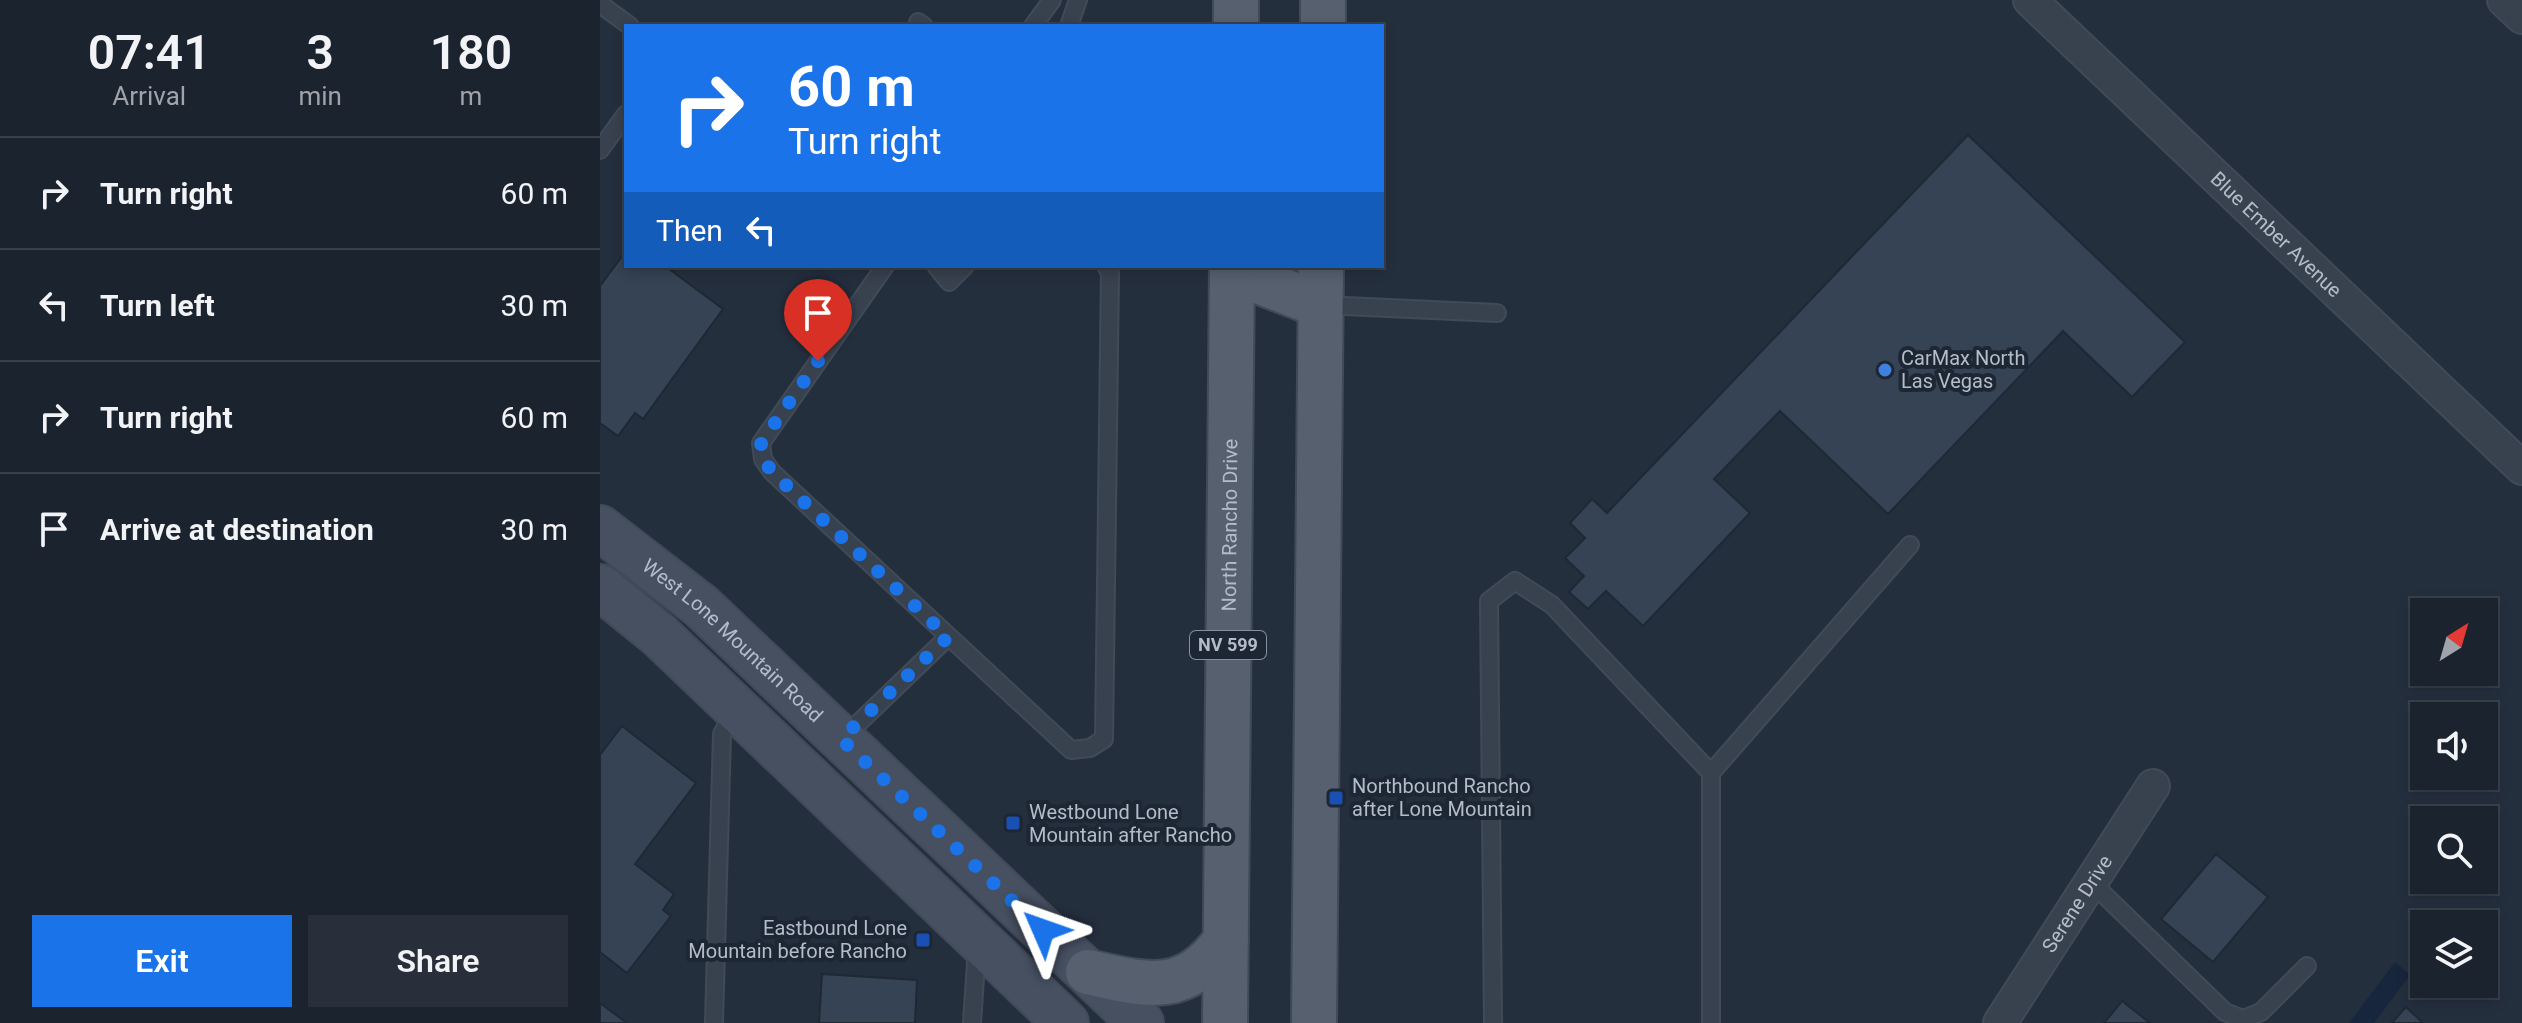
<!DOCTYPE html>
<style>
body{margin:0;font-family:Roboto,sans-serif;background:#282f3a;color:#f1f3f6;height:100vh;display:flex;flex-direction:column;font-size:30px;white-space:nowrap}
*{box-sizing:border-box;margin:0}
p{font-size:26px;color:#a0a4aa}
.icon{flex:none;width:44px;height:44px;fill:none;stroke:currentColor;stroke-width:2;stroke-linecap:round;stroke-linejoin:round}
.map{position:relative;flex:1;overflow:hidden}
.sheet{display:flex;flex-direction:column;background:#1b232e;width:600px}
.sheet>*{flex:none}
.banner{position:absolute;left:24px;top:24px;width:760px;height:244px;border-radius:0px;box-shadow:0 4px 12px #0003,0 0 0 2px #39404a;background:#1a73e8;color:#fff;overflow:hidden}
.needle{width:52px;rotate:37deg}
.fabs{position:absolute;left:1810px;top:598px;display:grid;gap:16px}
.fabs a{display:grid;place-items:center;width:88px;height:88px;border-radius:0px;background:#1b232e;box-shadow:0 4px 12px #0003,0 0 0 2px #39404a;font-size:40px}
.pin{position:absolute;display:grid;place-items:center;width:68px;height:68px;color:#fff;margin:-82px -34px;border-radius:50% 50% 50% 0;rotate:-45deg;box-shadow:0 0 8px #0007}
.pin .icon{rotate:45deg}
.me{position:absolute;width:88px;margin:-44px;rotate:313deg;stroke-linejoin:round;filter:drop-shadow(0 0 6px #0008)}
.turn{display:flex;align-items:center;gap:28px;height:168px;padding:0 32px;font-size:36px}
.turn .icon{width:104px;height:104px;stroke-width:2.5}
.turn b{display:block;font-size:56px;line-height:68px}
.then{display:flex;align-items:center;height:76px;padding:0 32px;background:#0003;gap:16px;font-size:30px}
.eta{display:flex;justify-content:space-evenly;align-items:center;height:136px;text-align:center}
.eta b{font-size:48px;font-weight:600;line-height:56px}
.primary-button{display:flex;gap:16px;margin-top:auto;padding:16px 32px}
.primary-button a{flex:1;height:92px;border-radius:0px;background:#1a73e8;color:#fff;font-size:32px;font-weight:600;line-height:92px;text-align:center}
.primary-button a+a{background:#282f3a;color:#f1f3f6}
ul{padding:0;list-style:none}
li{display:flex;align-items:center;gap:24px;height:112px;padding:0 32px;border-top:2px solid #39404a}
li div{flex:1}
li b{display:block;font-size:30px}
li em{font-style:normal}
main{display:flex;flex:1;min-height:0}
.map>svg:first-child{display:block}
.water{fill:#17263c}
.building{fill:#364354;stroke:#1f2835;stroke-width:2}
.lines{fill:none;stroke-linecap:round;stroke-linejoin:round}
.lane-casing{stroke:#414a57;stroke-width:20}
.street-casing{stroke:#414a57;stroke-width:36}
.secondary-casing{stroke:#414a57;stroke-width:48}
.primary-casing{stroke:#414a57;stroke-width:48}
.lane{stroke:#38414e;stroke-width:16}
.street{stroke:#38414e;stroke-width:32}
.secondary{stroke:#465061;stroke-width:44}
.primary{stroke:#56606e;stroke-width:44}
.route{stroke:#1a73e8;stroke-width:14;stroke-dasharray:0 25.2}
.shop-dot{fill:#3f7fe0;stroke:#1d2633;stroke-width:3}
.transit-dot{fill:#1a4fb4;stroke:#1d2633;stroke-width:3}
.labels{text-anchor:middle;stroke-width:8;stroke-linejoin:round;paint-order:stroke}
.shield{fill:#1d2633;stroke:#878f9c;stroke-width:2}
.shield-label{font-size:18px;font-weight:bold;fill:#b4bcc9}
.street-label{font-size:20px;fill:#b4bcc9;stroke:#1d2633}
.poi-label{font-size:20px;fill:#b4bcc9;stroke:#1d2633;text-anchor:start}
</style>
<main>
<section class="sheet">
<div class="eta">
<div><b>07:41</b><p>Arrival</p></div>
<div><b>3</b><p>min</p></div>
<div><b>180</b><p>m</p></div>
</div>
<ul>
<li><svg class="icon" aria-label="right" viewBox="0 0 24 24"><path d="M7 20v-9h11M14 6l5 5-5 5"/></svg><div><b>Turn right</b></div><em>60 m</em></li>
<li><svg class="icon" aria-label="left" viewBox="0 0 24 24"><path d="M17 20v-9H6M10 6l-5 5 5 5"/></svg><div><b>Turn left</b></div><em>30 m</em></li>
<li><svg class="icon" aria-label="right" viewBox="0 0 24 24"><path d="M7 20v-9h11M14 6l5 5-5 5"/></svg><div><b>Turn right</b></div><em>60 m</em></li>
<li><svg class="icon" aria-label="arrive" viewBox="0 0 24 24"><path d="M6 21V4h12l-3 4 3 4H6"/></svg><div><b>Arrive at destination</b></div><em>30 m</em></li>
</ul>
<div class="primary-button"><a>Exit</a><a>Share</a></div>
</section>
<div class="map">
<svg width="1922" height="1023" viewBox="0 0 1922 1023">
<rect width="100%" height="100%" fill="#242f3e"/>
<path class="water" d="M1795,962L1810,975L1774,1023H1749Z"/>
<g class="building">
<path d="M1368,135L1585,342L1532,397L1463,331L1288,514L1180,411L1114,479L1150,513L1043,626L1006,591L988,609L969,592L984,576L965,558L985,538L970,523L992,499L1007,513Z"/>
<path d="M26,251V266H65L123,309L43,419L35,413L18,436L0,423V286Z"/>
<path d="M22,726L96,783L35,864L74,894L63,910L71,916L27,973L0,952V755Z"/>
<path d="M1616,854L1668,897L1613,962L1561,919Z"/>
<path d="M222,974L317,980L315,1023H219Z"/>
<path d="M1522,1001L1550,1023H1504Z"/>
<path d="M0,1003L27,1023H0Z"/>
<path d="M1806,1007L1823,1023H1792Z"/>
</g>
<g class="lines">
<defs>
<g id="lane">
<path d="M0,4L30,26"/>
<path d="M318,22L324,26"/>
<path d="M433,26L452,0"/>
<path d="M469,26L478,0"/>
<path d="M0,150L26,114"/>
<path d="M285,266L161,443L163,459L172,472L471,750L490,748L504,739L510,273L506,266"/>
<path d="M336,266L349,282L365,266"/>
<path d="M723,305L897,313"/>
<path d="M243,738L348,637"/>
<path d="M1111,773L1310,545"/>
<path d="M1491,882L1625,1012L1643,1019L1661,1012L1707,966"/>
<path d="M114,1023L122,734L134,712"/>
<path d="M372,1023L377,948"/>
<path d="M893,1023L889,601L915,581L952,605L1111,773V1023"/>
</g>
<g id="street">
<path id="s1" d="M1430,0L1922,468"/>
<path d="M1904,0L1922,17"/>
<path id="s2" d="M1400,1023L1553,786"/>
</g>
<g id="secondary">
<path id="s3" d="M0,528L101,606L541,1023"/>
<path d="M0,587L59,635L466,1023"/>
</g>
<g id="primary">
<path d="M636,26V0"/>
<path d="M723,26V0"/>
<path d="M632,271L720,305"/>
<path d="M488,972C549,986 585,996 626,940"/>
<path id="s4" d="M625,1023L632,266"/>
<path d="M714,1023L721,266"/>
</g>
</defs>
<use href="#lane" class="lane-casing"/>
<use href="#street" class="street-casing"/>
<use href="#secondary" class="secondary-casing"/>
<use href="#primary" class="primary-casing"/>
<use href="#lane" class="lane"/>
<use href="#street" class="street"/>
<use href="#secondary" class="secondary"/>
<use href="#primary" class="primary"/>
</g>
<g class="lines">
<path class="route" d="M218,361L161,443L163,459L172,472L348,637L241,739L443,930"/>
</g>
<circle class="shop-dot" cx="1285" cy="370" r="8"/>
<g class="transit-dot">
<rect x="728" y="790" width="16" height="16" rx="4"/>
<rect x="405" y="815" width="16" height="16" rx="4"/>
<rect x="315" y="932" width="16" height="16" rx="4"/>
</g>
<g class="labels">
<rect class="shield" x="590" y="631" width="76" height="28" rx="6"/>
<g class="shield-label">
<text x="628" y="651">NV 599</text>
</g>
<g class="street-label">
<text dy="7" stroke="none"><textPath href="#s1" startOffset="340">Blue Ember Avenue</textPath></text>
<text dy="7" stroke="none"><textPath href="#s4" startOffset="498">North Rancho Drive</textPath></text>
<text dy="7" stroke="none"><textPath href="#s3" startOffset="174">West Lone Mountain Road</textPath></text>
<text dy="7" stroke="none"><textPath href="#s2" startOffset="142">Serene Drive</textPath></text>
</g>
<g class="poi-label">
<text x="1301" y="365">CarMax North<tspan x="1301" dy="23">Las Vegas</tspan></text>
<text x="752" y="793">Northbound Rancho<tspan x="752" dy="23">after Lone Mountain</tspan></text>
<text x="429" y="819">Westbound Lone<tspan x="429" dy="23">Mountain after Rancho</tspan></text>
<text x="307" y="935" text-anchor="end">Eastbound Lone<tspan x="307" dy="23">Mountain before Rancho</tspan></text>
</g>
</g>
</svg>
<div class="fabs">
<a><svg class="needle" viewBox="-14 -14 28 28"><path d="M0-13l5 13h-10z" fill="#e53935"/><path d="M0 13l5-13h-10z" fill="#a0a4aa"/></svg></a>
<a><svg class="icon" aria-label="sound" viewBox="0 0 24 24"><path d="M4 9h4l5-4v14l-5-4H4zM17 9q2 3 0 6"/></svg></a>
<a><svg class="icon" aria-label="search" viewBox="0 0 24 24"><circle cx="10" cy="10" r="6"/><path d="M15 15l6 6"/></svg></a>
<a><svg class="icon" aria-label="layers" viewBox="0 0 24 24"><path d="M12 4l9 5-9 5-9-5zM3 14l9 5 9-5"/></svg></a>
</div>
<div class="pin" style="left:218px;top:361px;background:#d93025"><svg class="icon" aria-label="arrive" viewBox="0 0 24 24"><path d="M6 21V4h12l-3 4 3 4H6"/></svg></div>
<svg class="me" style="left:443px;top:930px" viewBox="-20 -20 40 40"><path d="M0-17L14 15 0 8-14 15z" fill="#1a73e8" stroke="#fff" stroke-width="4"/></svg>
<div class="banner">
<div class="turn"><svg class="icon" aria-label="right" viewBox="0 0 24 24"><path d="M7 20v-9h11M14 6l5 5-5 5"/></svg><div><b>60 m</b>Turn right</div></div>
<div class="then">Then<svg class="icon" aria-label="left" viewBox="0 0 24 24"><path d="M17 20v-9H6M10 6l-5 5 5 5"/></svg></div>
</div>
</div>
</main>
